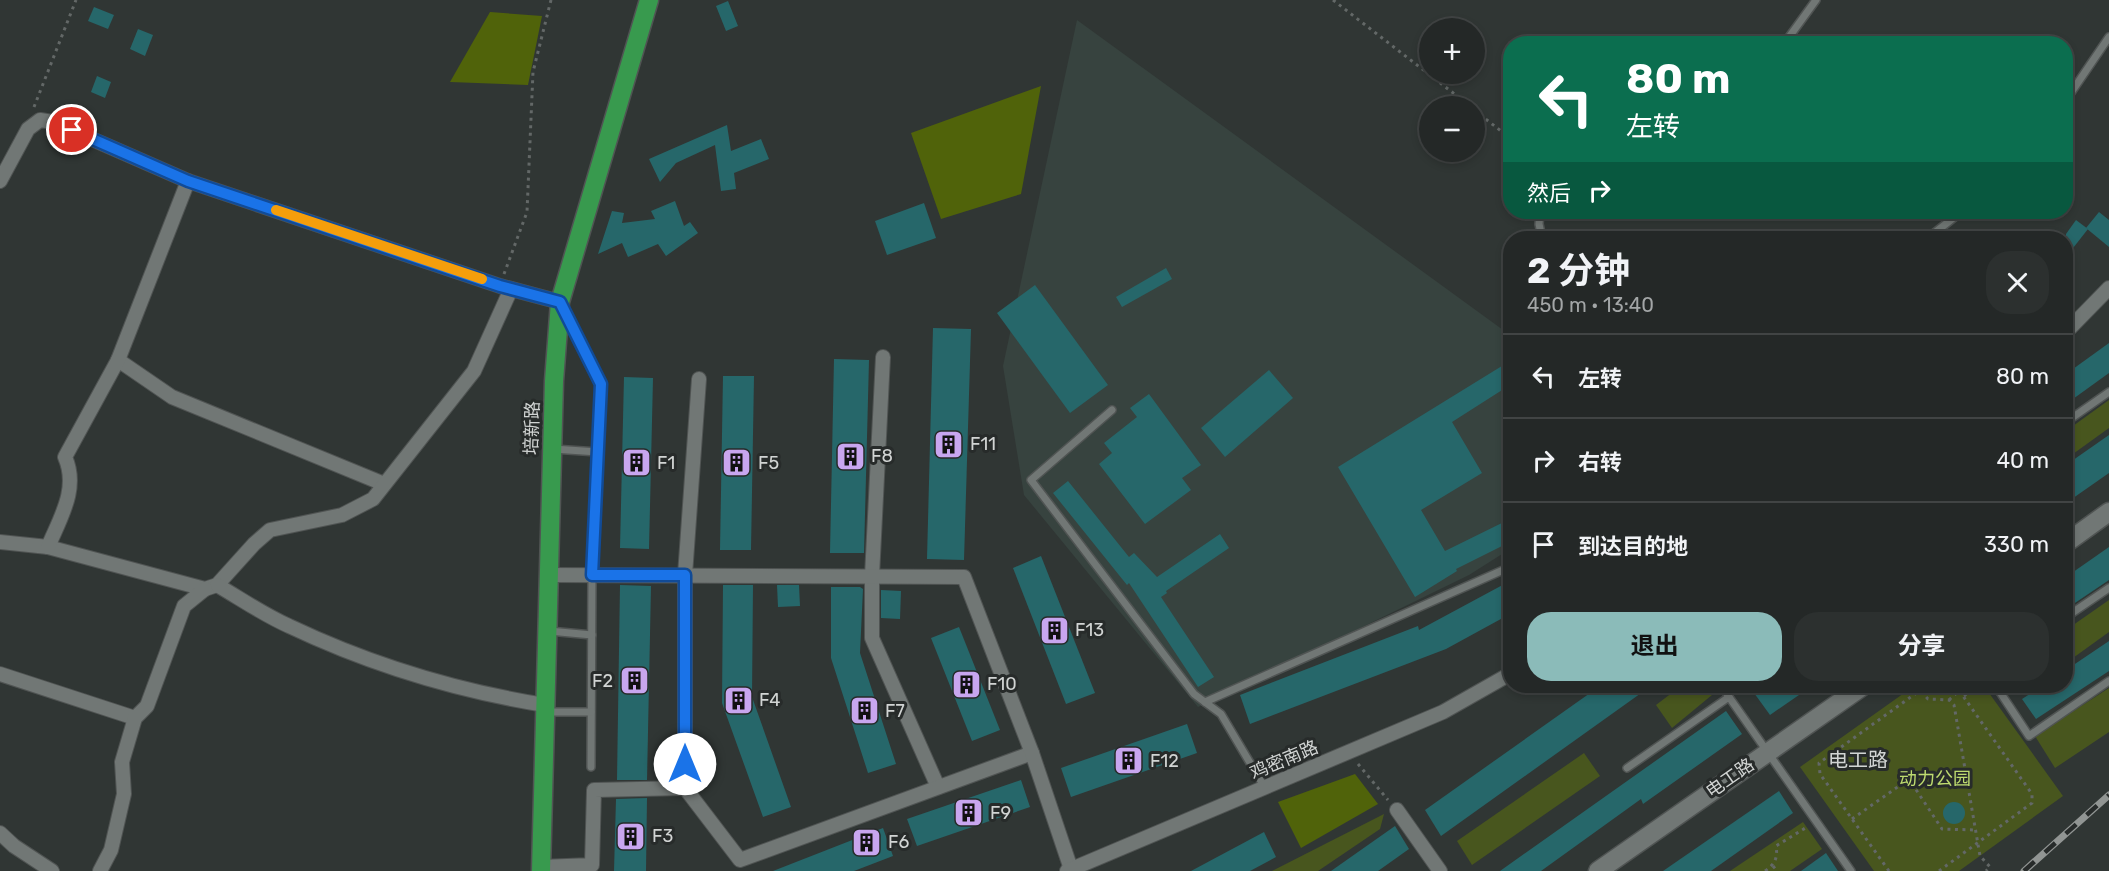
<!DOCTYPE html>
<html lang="zh">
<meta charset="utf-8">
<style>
body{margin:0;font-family:Rubik,"Noto Sans SC",sans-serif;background:#2c302f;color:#f1f3f6;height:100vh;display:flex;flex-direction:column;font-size:22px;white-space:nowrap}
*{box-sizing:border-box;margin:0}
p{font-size:20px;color:#a3a6a7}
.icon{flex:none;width:33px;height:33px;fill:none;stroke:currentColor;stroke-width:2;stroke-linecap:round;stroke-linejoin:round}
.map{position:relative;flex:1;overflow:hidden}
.details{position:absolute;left:1503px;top:231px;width:570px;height:462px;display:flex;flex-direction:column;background:#242827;border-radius:24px;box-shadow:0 3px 9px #0003,0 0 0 2px #414444}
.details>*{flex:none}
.top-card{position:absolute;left:1503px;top:36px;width:570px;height:183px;border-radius:24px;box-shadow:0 3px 9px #0003,0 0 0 2px #414444;background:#0b6e4f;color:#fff;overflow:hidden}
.fabs{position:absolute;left:1419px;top:18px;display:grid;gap:12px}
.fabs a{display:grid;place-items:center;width:66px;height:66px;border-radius:50%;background:#242827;box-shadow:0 3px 9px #0003,0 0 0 2px #414444;font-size:30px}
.pin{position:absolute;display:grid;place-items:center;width:51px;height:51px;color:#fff;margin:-26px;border:3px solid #fff;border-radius:50%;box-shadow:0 2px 6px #0007}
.me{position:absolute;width:66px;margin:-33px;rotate:0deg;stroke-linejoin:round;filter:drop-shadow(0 0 4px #0008)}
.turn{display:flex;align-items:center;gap:21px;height:126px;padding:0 24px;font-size:27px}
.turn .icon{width:78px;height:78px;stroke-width:2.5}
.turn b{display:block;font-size:42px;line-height:51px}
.then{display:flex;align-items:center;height:57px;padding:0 24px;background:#0003;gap:12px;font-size:22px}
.round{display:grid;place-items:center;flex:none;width:63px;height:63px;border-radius:24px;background:#2c302f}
.summary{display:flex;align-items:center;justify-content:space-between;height:102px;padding:0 24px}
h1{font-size:36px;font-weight:700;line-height:45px}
.button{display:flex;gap:12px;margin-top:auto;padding:12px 24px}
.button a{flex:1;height:69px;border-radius:24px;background:#8bbbb9;color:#111;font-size:24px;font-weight:700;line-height:69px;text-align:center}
.button a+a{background:#2c302f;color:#f1f3f6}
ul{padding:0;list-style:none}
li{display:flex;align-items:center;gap:18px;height:84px;padding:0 24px;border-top:2px solid #414444}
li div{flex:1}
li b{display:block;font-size:22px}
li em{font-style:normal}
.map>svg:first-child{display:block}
.built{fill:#37433f}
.green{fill:#48561e}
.forest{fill:#50630a}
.building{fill:#26676a}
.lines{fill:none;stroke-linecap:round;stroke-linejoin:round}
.lane-casing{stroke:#505453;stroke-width:10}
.street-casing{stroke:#505453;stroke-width:16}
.secondary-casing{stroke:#505453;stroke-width:21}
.highway-casing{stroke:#505453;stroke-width:21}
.path{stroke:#636867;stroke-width:3;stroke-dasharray:3 4.5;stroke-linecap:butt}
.lane{stroke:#717775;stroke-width:7}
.street{stroke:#717775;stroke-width:14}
.secondary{stroke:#717775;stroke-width:18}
.highway{stroke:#389a4e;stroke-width:18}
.rail-casing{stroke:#919593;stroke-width:7}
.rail{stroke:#272b2a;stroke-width:4.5;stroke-dasharray:14;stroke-linecap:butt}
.route-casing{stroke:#114b97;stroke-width:15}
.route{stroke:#1a73e8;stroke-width:10}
.slow{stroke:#f59e0b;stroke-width:10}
.labels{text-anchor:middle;stroke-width:6;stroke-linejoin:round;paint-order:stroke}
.street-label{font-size:18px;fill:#d1d4d3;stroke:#272b2a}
.poi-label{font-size:18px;fill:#d1d4d3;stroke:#272b2a;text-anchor:start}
.park-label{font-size:18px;fill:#bedb6f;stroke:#272b2a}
.neighbourhood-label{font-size:20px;fill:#d1d4d3;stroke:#272b2a}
</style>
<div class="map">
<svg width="2109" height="871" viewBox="0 0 2109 871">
<rect width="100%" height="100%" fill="#303634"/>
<path class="built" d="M1077,20L1510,335V549L1469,575L1198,707L1024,495L1003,366Z"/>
<g class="green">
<path d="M2109,400V428L2066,459V431Z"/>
<path d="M2109,600V632L2066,663V630Z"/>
<path d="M1681,686H1715L1718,690L1672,728L1656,705Z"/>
<path d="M1914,686H1984L2063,796L1959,871H1874L1800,767Z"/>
<path d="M2109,688V732L2055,768L2035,736Z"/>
<path d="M1584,753L1600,776L1472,865L1457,841Z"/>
<path d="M1384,814L1380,829L1318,871H1272Z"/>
<path d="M1803,822L1822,849L1790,871H1730Z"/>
</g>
<g class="forest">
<path d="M490,12L542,16L528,85L450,82Z"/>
<path d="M1041,86L1021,194L941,219L911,133Z"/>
<path d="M1355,774L1378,804L1301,848L1278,802Z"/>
</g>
<g class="building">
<path d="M728,1L738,26L726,31L716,6Z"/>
<path d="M94,7L114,15L108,29L88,21Z"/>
<path d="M138,29L153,35L145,56L130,49Z"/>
<path d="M97,76L111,82L105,98L91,92Z"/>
<path d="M727,125L731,151L761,139L769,159L734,173L736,189L721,191L715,145L676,163L660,182L649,159Z"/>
<path d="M675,201L684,226L690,222L698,233L666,256L658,244L628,257L622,243L598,254L612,211L624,213L622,223L655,219L651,211Z"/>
<path d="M924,203L936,238L887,255L875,221Z"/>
<path d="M2099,212L2109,220V247L2086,228Z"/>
<path d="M2076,220L2088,229L2066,257V234Z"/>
<path d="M1166,268L1172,279L1122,307L1116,297Z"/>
<path d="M1035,285L1108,385L1070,413L997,313Z"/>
<path d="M933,328L971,329L964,560L927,559Z"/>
<path d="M2109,343V373L2066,404V374Z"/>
<path d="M834,359L869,360L864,553H830Z"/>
<path d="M1510,361V385L1452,422L1482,473L1421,510L1445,551L1510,519V542L1456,569L1457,571L1415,597L1338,467Z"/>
<path d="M1269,370L1293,398L1225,457L1201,428Z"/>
<path d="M723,376H754L751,550H720Z"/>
<path d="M624,377L653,378L649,549L620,548Z"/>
<path d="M1149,394L1201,465L1182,478L1191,490L1145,524L1099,464L1112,453L1104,443L1137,417L1130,408Z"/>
<path d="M2109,435V473L2066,503V465Z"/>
<path d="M1068,481L1129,557L1134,553L1157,577L1220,534L1229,548L1166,591L1167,593L1161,597L1214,677L1198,687L1129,583L1127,585L1053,493Z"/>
<path d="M2109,547V580L2066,609V577Z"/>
<path d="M1041,556L1095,693L1066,704L1013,568Z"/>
<path d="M1510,581V614L1446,649L1250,724L1240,695L1418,626L1419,630Z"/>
<path d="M620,585L651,586L647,780H617Z"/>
<path d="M723,585H753L752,697L791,807L763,817L722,703Z"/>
<path d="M777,585H799L800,606L778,607Z"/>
<path d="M831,587H860L863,589L860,653L896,764L868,773L831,658Z"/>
<path d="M881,590L901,591L900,619L881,618Z"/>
<path d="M959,627L1000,730L972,741L931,638Z"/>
<path d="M2109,641V671L2036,719L2022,699L2042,686H2066V670Z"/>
<path d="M1600,686H1651L1441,836L1425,810Z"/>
<path d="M1749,686H1812L1770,715Z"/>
<path d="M1726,711L1742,734L1643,804L1641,799L1541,871H1500Z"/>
<path d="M1187,724L1197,753L1071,797L1061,768Z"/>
<path d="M1021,780L1030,807L917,846L907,819Z"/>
<path d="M1779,791L1793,813L1711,871H1663Z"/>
<path d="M647,798L646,871H614L616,799Z"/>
<circle cx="1954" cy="813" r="11"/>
<path d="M1395,826L1409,849L1378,871H1331Z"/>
<path d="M883,828L893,856L854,871H773Z"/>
<path d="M1264,832L1276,857L1250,871H1191Z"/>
<path d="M1826,853L1838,871H1801Z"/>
</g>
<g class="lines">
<defs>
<g id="lane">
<path d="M1784,44L1816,0"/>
<path d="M2066,100L2109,37"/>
<path d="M1540,212L1539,224L1542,238"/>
<path d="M1928,238L1961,212"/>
<path d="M565,312L601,384L592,575L591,767"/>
<path d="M1112,410L1031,480L1194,694L1221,714L1265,788"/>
<path d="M2066,422L2109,392"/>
<path d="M553,449L598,452"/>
<path d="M2066,617L2109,588"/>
<path d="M549,631L592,635"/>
<path d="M1722,686L1729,697"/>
<path d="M1996,686L2029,736L2109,681"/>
<path d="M1205,702L1510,567"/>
<path d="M546,712H591"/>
<path d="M1627,768L1729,697L1851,871"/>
</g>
<g id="street">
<path d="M0,181L28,129L40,120L53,122L188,181L500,286L560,302"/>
<path d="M2066,332L2109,288"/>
<path d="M883,357L872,576V638L938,787"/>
<path d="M118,360L172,397L384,484"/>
<path d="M699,379L685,575V788L740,860L1032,753"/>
<path d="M0,542L48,547L205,589L217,585L254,544L270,530L342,515L373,499L474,371L511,289"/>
<path d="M48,547C60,518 79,489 65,457L118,360L188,181"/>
<path d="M549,575L964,577L1032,753L1071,869"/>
<path d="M217,585C241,599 264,615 289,626C369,664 458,691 545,705"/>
<path d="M0,674L135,718"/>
<path d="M1397,810L1440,871"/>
<path d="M0,833L14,846L52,871"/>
<path d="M541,867L592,865L594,790L685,788"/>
<path d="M100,871L111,850L124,794L122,762L135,718L147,706L184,606L205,589"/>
<path d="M1067,871L1443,712L1510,674"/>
</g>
<g id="secondary">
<path d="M2066,543L2109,512"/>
<path d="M1598,871L1863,686"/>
</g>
<path id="highway" d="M541,871L554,381L560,302L649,0"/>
</defs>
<use href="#lane" class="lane-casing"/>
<use href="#street" class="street-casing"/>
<use href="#secondary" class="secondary-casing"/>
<use href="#highway" class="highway-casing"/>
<g class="path">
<path d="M1333,0L1470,106"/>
<path d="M34,107L76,0"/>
<path d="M1474,110L1510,138"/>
<path d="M504,274L527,212L533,72L551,0"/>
<path d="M1916,686L1928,699L1949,700L1954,705L1980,856L1990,867L1986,871"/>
<path d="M1964,696L1976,686"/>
<path d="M1949,700L1960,690"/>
<path d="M1358,764L1388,800"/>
<path d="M1852,819L1909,779L1942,829L1975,830"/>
<path d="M1773,866L1777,871"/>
<path d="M1765,871C1775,864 1778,858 1776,846L1807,827"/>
<path d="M1889,871L1820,774L1819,763L1926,686"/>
<path d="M1939,871L2032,803V794L1956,686"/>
</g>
<use href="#lane" class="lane"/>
<use href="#street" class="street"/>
<use href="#secondary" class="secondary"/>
<use href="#highway" class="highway"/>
<defs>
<path id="rail" d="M2024,871L2109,795"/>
</defs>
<use href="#rail" class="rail-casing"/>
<use href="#rail" class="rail"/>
</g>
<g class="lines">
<defs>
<path id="route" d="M72,130L188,181L500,286L560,302L601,384L592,575H685V764"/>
</defs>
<use href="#route" class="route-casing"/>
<use href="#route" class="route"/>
<path class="slow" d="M276,210L482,279"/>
</g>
<defs>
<symbol id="building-square" viewBox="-11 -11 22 22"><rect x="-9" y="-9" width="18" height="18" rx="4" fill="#c8a6ef" stroke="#272b2a"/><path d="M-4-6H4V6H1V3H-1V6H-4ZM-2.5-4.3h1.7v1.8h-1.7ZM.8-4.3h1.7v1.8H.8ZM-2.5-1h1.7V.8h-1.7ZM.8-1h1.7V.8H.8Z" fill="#111"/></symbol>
</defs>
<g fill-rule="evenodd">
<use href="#building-square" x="932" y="428" width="33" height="33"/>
<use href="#building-square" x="834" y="440" width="33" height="33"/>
<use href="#building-square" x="620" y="446" width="33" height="33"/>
<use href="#building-square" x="720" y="446" width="33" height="33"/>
<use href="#building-square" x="1038" y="614" width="33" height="33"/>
<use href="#building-square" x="618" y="664" width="33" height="33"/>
<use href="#building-square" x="950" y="668" width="33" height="33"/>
<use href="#building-square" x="722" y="684" width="33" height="33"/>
<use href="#building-square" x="848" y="694" width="33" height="33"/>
<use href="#building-square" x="1112" y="744" width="33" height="33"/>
<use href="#building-square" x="952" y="796" width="33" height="33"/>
<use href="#building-square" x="614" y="820" width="33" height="33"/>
<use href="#building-square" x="850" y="826" width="33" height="33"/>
</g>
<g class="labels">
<g class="street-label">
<text transform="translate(532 428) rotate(-88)" y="6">培新路</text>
<text transform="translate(1284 760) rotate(-23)" y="6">鸡密南路</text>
<text transform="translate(1730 778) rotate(-35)" y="6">电工路</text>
</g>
<g class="poi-label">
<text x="970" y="450">F11</text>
<text x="871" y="462">F8</text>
<text x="657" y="469">F1</text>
<text x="758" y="469">F5</text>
<text x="1075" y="636">F13</text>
<text x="613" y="687" text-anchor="end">F2</text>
<text x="987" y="690">F10</text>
<text x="759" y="706">F4</text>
<text x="885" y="717">F7</text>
<text x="1150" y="767">F12</text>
<text x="990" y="819">F9</text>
<text x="652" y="842">F3</text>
<text x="888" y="848">F6</text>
</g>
<g class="park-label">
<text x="1935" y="785">动力公园</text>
</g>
<g class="neighbourhood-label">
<text x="1858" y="767">电工路</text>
</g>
</g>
</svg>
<div class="fabs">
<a>+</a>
<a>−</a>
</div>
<div class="pin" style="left:72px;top:130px;background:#d93025"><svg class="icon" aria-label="arrive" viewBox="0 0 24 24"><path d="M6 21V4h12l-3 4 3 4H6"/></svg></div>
<svg class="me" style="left:685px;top:764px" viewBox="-20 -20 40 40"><circle r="19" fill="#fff"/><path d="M0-13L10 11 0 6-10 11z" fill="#1a73e8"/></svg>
<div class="top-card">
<div class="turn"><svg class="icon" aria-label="left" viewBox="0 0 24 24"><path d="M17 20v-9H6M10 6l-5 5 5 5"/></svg><div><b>80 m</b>左转</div></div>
<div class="then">然后<svg class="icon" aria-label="right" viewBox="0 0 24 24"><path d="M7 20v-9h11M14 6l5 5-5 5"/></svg></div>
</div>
<section class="details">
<div class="summary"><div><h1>2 分钟</h1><p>450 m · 13:40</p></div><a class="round"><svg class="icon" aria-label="close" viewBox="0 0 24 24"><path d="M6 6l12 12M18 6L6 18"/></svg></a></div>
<ul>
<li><svg class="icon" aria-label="left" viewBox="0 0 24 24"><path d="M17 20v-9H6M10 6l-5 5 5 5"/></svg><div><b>左转</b></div><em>80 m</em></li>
<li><svg class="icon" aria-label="right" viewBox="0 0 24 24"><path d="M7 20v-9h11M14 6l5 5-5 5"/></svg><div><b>右转</b></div><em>40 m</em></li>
<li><svg class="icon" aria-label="arrive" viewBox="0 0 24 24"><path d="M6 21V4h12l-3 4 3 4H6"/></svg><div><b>到达目的地</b></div><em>330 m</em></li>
</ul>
<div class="button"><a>退出</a><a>分享</a></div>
</section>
</div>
